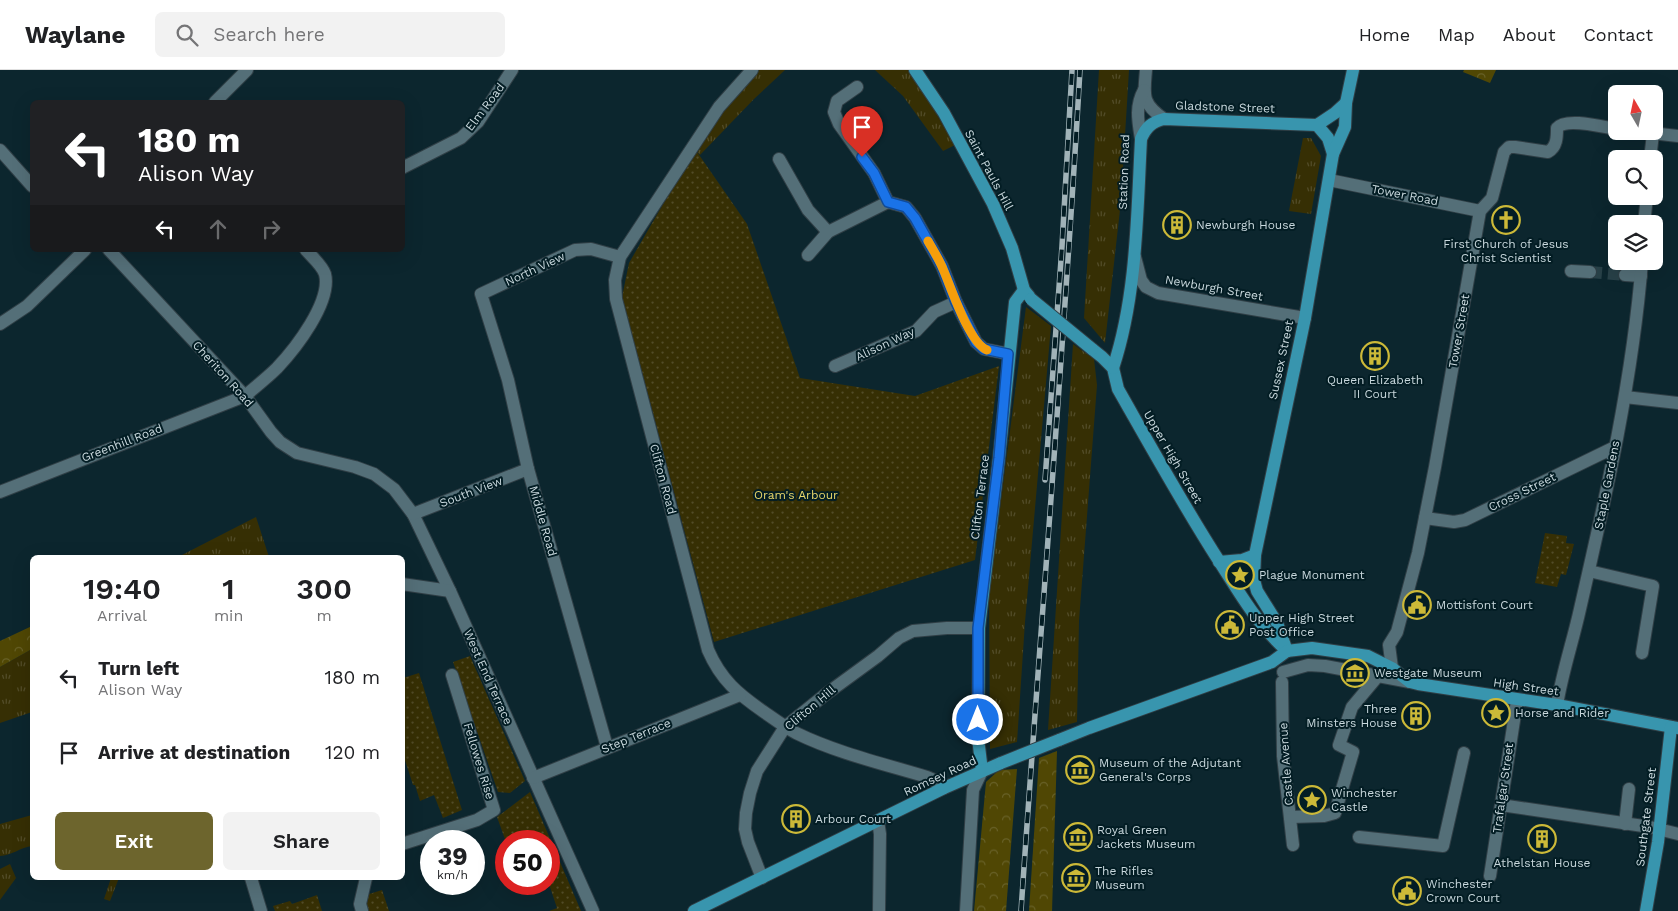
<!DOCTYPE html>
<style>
body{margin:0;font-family:"Work Sans",sans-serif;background:#f2f2f2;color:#202124;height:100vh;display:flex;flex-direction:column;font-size:19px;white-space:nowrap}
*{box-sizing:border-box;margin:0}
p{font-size:16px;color:#757577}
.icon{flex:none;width:28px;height:28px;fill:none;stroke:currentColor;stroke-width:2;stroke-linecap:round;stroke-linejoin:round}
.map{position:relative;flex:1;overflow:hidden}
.drawer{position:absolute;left:30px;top:485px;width:375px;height:325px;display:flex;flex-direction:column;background:#fff;border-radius:8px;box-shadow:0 5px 20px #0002}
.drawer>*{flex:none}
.guide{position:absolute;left:30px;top:30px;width:375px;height:152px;border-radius:8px;box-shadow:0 5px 20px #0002;background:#202124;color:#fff;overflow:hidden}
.needle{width:32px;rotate:351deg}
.buttons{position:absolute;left:1608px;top:15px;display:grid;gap:10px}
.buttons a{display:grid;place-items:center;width:55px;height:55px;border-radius:8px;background:#fff;box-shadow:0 5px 20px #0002;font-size:25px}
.speed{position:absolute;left:420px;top:760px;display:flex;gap:10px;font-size:25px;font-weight:700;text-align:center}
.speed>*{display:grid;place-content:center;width:65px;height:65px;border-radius:50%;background:#fff;box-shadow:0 5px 20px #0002;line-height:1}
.speed small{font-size:12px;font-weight:400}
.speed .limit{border:8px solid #d22;background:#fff;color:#111}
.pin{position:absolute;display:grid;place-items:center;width:42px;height:42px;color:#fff;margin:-51px -21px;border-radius:50% 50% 50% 0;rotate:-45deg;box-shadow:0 0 5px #0007}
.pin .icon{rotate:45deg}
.me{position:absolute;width:55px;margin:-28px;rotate:0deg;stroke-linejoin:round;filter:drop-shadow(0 0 4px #0008)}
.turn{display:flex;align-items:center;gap:18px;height:105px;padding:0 25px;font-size:22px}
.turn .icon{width:65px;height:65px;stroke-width:2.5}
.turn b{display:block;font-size:35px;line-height:42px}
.lanes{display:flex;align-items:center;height:48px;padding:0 25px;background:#0003;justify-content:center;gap:25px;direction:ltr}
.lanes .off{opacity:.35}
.eta{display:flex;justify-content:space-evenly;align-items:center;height:85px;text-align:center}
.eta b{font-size:30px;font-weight:600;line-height:35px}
.primary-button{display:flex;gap:10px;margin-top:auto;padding:10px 25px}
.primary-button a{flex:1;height:58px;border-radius:8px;background:#6d652d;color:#fff;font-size:20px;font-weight:600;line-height:58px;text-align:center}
.primary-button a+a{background:#f2f2f2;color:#202124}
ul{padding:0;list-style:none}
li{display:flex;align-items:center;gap:15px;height:75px;padding:0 25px}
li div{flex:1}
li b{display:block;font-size:19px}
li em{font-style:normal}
header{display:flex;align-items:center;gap:30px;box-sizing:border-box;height:70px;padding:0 25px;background:#fff;border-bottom:1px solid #e0e0e0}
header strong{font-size:24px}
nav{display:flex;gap:28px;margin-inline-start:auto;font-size:18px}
.search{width:350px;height:45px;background:#f2f2f2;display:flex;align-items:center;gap:12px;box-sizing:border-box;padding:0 18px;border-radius:8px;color:#757577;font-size:19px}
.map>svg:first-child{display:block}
.grass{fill:url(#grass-tufts)}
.forest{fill:url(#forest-crowns)}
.park{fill:url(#park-dots)}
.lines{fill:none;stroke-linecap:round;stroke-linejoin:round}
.minor-tunnel{stroke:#284148;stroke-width:12;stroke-dasharray:12 6;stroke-linecap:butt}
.minor-casing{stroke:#303f46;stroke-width:14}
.major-casing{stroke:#303f46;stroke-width:14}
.minor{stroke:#546f78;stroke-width:12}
.major{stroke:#3895ae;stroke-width:12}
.rail-casing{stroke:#a1b3b8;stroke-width:5.5}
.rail{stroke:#031d24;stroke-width:4;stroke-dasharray:11;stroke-linecap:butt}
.major-bridge-casing{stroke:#303f46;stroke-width:14;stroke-linecap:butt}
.major-bridge{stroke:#3895ae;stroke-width:12}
.route-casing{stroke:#114b97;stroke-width:12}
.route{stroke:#1a73e8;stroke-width:9}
.slow{stroke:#f59e0b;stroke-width:9}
.labels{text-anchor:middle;stroke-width:4;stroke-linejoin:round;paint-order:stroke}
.street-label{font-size:12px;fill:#c9d8dd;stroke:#031d24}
.poi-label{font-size:12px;fill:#c9d8dd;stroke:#031d24;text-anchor:start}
.park-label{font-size:12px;fill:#e7d66a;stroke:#031d24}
</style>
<header>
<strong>Waylane</strong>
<div class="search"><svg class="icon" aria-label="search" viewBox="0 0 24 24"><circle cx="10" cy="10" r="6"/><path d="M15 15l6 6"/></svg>Search here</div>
<nav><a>Home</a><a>Map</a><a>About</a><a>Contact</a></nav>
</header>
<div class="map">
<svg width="1678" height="841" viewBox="0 0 1678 841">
<defs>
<pattern id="grass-tufts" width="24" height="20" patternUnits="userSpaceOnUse" patternTransform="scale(1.25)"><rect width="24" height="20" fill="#362f04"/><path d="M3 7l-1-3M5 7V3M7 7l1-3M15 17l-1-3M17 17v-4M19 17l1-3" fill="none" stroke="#524c28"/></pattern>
<pattern id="forest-crowns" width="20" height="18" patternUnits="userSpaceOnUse" patternTransform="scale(1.25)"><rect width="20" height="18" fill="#504704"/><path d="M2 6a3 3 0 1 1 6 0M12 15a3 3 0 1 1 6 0" fill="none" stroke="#686128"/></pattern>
<pattern id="park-dots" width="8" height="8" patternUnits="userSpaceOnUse" patternTransform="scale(1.25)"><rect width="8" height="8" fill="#362f04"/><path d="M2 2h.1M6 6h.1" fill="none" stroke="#524c28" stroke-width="1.8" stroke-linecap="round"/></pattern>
</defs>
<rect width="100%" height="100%" fill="#0c262e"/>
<g class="grass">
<path d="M757,0H785L754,29L700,85L695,79L724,37Z"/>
<path d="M875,0H910L955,75L943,81L903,26Z"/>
<path d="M1099,0H1129L1121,131L1105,273L1084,248Z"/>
<path d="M1303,68H1311L1321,86L1311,144L1289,141Z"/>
<path d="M1026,237L1051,256L1025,552L1017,672L990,679L989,524Z"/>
<path d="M1073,274L1094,289L1097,315L1079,551L1077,652L1048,660Z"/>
<path d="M256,447L269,487H178Z"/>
<path d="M32,579V642L0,653V597Z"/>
<path d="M32,745V776C21,777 11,786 0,786V754Z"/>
<path d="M10,794L16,808L0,830V799Z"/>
<path d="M111,808H119L110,831L104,829Z"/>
</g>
<g class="forest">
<path d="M1464,0H1496L1490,13L1463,2Z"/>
<path d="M32,556V579L0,597V571Z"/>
<path d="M1057,681L1052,841H1029L1039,688Z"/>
<path d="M1017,699L1006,841H974L986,712L999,700Z"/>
</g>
<g class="park">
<path d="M695,79L747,154L800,308L915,326L999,296L975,490L714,572L622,227L629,193Z"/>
<path d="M1545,463L1567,466L1566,473L1574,474L1566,505L1561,504L1557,517L1535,513Z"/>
<path d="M470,586L525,711L510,723L498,722L453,592Z"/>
<path d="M419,603L462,740L443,748L434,725L420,731L415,715H413L403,684V608Z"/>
<path d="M530,722L581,841H549L557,838L549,814V771H522L520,767L506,772L497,747Z"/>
<path d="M382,820L389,841H365L366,825Z"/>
<path d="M317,825L322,841H275L273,836L290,831L292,834Z"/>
</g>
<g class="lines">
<path class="minor-tunnel" d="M1590,202L1625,205"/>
<defs>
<g id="minor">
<path d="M752,0L719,37L620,187L615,210L616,229L708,580C721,610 738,624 764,642C774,649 785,657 796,663C837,683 884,694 927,707L934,710L944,718"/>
<path d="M1146,0C1144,25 1141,33 1164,49"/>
<path d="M857,17L837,31L834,42L839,54L874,103L888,132L906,137L915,148L942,196L956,232L976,272L984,279L1009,284"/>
<path d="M215,32L247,0"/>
<path d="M1634,61L1678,66"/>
<path d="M1141,69C1138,51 1135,36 1144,20"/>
<path d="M0,80L32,116"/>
<path d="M779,89L808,140L828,162"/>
<path d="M1650,89L1653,64"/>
<path d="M402,98L461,68L478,52L512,0"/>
<path d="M1329,110L1480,141"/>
<path d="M1644,154L1647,126"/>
<path d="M109,180L245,326L271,362L280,372L297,383L355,397L374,404L394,419L413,444L450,521L593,841"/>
<path d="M808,185L828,162L888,132"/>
<path d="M1135,187L1141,210L1146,217L1158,223L1305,248"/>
<path d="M1571,201L1590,202"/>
<path d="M1625,205L1641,206"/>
<path d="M0,254L27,236L85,180"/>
<path d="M835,296L916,261L934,242L956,232"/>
<path d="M1625,327L1678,333"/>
<path d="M0,422L245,326C255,317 267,308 277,298C295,279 332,232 325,204C322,195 312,187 306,180"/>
<path d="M413,444L528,399"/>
<path d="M1425,448L1454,452L1465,450L1615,377"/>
<path d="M1589,501L1653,516L1642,583"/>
<path d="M402,514L450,521"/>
<path d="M1392,598L1389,575L1397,562L1418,483L1435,397L1480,141L1492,128L1504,82L1509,77H1515L1548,82C1557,77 1557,67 1557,58C1566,47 1603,57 1616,59"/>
<path d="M1283,602L1308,595L1325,596L1410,612"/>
<path d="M1282,612L1283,686L1293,775"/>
<path d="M1557,635C1562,603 1573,571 1580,539C1606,426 1633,308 1642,191"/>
<path d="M607,677L528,399L508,310L481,224L575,180L591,179L620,187"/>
<path d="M533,708L740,625"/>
<path d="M1501,735L1650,757L1678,764"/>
<path d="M1290,747L1324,746L1335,743L1353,682L1339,675L1352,637L1378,606"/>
<path d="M878,751L880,764L879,841"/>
<path d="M1625,754L1629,719"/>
<path d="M1359,767L1443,776L1464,683"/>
<path d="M402,774L477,750L494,740L452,605"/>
<path d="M1490,806L1517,631"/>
<path d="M251,808L261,841"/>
<path d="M762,808L748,772L745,759L746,743L750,723L757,701L785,657L826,624L878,586L899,568L913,561L947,558H979"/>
<path d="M362,841L360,834L366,808"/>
<path d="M966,841L973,720L982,701"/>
</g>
<g id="major">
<path d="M915,0L944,43L993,134L1012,178L1024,220L1029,226"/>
<path d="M1317,55L1328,68L1333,84"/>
<path d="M1092,279L1102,287L1113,298L1118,319C1151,377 1183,435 1219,491C1239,522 1257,554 1285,579"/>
<path d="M1113,298C1137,226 1137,144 1141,69C1146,57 1152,52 1164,49L1317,55L1335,43L1346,33"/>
<path d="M1219,492L1242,490L1255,485"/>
<path d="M1287,581L1277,553L1257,521L1254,510L1255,485L1305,248L1333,84L1345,57L1346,33L1353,0"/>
<path d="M1287,581L1312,578L1368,586L1392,598L1410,612L1418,614L1557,635L1678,658"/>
<path d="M1059,670L1089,658L1272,592L1287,581"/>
<path d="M982,701L978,668L979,558L999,388L1015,232L1024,220"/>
<path d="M694,841L944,718L1001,693"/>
<path d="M1646,841L1658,772L1671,657"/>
</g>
</defs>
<use href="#minor" class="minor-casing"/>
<use href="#major" class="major-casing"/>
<use href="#minor" class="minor"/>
<use href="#major" class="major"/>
<defs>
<g id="rail">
<path d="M1045,410L1062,176L1072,0"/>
<path d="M1021,841C1040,561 1064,281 1080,0"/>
</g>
</defs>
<use href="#rail" class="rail-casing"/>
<use href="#rail" class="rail"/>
<defs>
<g id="major-bridge">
<path d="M1031,229L1092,279"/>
<path d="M1001,693L1059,670"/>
</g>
</defs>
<use href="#major-bridge" class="major-bridge-casing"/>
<use href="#major-bridge" class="major-bridge"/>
</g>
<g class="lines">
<defs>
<path id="route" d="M862,87L874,103L888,132L906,137L915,148L942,196L956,232L976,272L984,279L1008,284L999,388L978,558V650"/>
</defs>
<use href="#route" class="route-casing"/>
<use href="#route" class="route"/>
<path class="slow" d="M928,171C933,180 939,189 943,199C951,217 969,273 987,280"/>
</g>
<defs>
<symbol id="church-ring" viewBox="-11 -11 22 22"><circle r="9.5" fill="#031d24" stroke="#ccb938" stroke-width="1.5"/><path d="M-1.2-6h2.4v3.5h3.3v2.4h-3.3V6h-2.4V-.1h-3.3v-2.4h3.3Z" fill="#ccb938"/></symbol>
<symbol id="building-ring" viewBox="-11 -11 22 22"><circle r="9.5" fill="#031d24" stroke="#ccb938" stroke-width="1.5"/><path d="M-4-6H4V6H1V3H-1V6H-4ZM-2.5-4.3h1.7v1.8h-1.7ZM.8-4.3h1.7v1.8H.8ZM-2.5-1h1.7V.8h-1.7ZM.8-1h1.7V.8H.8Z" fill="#ccb938"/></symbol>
<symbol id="sight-ring" viewBox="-11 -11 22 22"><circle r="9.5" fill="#031d24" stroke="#ccb938" stroke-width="1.5"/><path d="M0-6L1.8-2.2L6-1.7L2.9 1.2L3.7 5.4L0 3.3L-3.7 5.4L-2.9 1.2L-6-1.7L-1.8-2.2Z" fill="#ccb938"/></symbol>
<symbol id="civic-ring" viewBox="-11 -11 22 22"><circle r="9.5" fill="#031d24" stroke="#ccb938" stroke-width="1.5"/><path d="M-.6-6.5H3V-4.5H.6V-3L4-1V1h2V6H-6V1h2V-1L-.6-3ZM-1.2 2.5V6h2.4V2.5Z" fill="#ccb938"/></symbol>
<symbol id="museum-ring" viewBox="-11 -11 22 22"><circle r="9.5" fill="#031d24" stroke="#ccb938" stroke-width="1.5"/><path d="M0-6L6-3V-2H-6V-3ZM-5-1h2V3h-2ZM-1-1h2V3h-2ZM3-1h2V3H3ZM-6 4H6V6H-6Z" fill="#ccb938"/></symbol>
</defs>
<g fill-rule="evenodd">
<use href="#church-ring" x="1490" y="134" width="32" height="32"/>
<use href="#building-ring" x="1161" y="139" width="32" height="32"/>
<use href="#building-ring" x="1359" y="270" width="32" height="32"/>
<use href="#sight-ring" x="1224" y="489" width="32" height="32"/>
<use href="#civic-ring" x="1401" y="519" width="32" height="32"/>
<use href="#civic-ring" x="1214" y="539" width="32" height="32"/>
<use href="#museum-ring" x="1339" y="587" width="32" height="32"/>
<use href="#sight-ring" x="1480" y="627" width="32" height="32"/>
<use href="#building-ring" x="1400" y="630" width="32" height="32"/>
<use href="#museum-ring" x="1064" y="684" width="32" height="32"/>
<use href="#sight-ring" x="1296" y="714" width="32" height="32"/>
<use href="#building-ring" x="780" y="733" width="32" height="32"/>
<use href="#museum-ring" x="1062" y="751" width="32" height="32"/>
<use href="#building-ring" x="1526" y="753" width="32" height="32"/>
<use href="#museum-ring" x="1060" y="792" width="32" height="32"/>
<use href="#civic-ring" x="1391" y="805" width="32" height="32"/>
</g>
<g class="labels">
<g class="street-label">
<text transform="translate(485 37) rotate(-53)" y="4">Elm Road</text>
<text transform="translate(1225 37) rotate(2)" y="4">Gladstone Street</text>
<text transform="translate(989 100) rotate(62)" y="4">Saint Pauls Hill</text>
<text transform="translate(1124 102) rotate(-88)" y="4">Station Road</text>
<text transform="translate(1405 125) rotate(11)" y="4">Tower Road</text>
<text transform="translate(535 199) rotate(-25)" y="4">North View</text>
<text transform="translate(1214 218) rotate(10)" y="4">Newburgh Street</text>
<text transform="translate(1459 261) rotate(-80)" y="4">Tower Street</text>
<text transform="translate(885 274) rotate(-25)" y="4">Alison Way</text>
<text transform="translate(1281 290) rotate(-78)" y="4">Sussex Street</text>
<text transform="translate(223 304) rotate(48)" y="4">Cheriton Road</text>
<text transform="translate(122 373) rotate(-21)" y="4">Greenhill Road</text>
<text transform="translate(1173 387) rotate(60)" y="4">Upper High Street</text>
<text transform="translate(663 409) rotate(75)" y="4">Clifton Road</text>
<text transform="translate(1607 415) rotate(-79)" y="4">Staple Gardens</text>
<text transform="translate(471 422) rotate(-21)" y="4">South View</text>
<text transform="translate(1522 422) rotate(-26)" y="4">Cross Street</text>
<text transform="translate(980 427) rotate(-83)" y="4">Clifton Terrace</text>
<text transform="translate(543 451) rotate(74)" y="4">Middle Road</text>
<text transform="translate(488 607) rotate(66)" y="4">West End Terrace</text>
<text transform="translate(1526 617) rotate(8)" y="4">High Street</text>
<text transform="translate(810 638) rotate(-40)" y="4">Clifton Hill</text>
<text transform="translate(636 666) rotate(-22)" y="4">Step Terrace</text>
<text transform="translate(479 691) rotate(73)" y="4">Fellowes Rise</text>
<text transform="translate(1286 694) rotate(-94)" y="4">Castle Avenue</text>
<text transform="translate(940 706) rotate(-25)" y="4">Romsey Road</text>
<text transform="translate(1503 718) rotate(-82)" y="4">Trafalgar Street</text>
<text transform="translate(1646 747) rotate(-83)" y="4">Southgate Street</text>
</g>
<g class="poi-label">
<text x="1196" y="159">Newburgh House</text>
<text x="1506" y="178" text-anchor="middle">First Church of Jesus<tspan x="1506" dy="14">Christ Scientist</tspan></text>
<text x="1375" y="314" text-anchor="middle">Queen Elizabeth<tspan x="1375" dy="14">II Court</tspan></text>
<text x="1259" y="509">Plague Monument</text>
<text x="1436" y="539">Mottisfont Court</text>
<text x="1249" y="552">Upper High Street<tspan x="1249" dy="14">Post Office</tspan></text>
<text x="1374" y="607">Westgate Museum</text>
<text x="1397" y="643" text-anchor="end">Three<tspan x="1397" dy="14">Minsters House</tspan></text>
<text x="1515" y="647">Horse and Rider</text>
<text x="1099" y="697">Museum of the Adjutant<tspan x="1099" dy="14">General's Corps</tspan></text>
<text x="1331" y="727">Winchester<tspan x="1331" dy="14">Castle</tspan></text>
<text x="815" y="753">Arbour Court</text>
<text x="1097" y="764">Royal Green<tspan x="1097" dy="14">Jackets Museum</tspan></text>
<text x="1542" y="797" text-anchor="middle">Athelstan House</text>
<text x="1095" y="805">The Rifles<tspan x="1095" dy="14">Museum</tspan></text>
<text x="1426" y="818">Winchester<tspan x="1426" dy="14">Crown Court</tspan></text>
</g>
<g class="park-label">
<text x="796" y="429">Oram's Arbour</text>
</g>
</g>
</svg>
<div class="buttons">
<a><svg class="needle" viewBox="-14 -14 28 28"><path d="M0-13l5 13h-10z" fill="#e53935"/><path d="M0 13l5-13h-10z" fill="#757577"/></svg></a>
<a><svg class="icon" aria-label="search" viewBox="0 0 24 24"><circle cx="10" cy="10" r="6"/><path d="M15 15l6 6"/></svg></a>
<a><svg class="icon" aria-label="layers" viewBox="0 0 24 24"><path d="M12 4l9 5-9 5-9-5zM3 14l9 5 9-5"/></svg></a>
</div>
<div class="speed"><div>39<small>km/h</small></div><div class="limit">50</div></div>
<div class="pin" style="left:862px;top:87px;background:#d93025"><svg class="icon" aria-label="arrive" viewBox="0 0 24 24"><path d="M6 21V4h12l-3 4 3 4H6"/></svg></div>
<svg class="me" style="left:978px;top:650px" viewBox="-20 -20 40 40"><circle r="17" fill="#1a73e8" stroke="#fff" stroke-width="3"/><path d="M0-11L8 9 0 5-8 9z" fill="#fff"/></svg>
<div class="guide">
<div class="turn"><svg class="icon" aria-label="left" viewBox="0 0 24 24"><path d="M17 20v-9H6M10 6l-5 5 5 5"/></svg><div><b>180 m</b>Alison Way</div></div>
<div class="lanes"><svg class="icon" aria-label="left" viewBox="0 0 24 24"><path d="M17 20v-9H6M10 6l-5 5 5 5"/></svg><svg class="icon off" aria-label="ahead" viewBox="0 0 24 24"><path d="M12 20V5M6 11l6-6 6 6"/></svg><svg class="icon off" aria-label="right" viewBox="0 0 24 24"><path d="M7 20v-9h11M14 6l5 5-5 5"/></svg></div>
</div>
<section class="drawer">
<div class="eta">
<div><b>19:40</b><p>Arrival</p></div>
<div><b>1</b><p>min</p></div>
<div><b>300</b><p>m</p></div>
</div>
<ul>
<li><svg class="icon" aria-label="left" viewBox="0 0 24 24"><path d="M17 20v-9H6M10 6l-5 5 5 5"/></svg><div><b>Turn left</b><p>Alison Way</p></div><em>180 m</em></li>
<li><svg class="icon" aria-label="arrive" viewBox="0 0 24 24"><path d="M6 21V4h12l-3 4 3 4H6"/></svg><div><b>Arrive at destination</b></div><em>120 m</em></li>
</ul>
<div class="primary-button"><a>Exit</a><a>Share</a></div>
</section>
</div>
